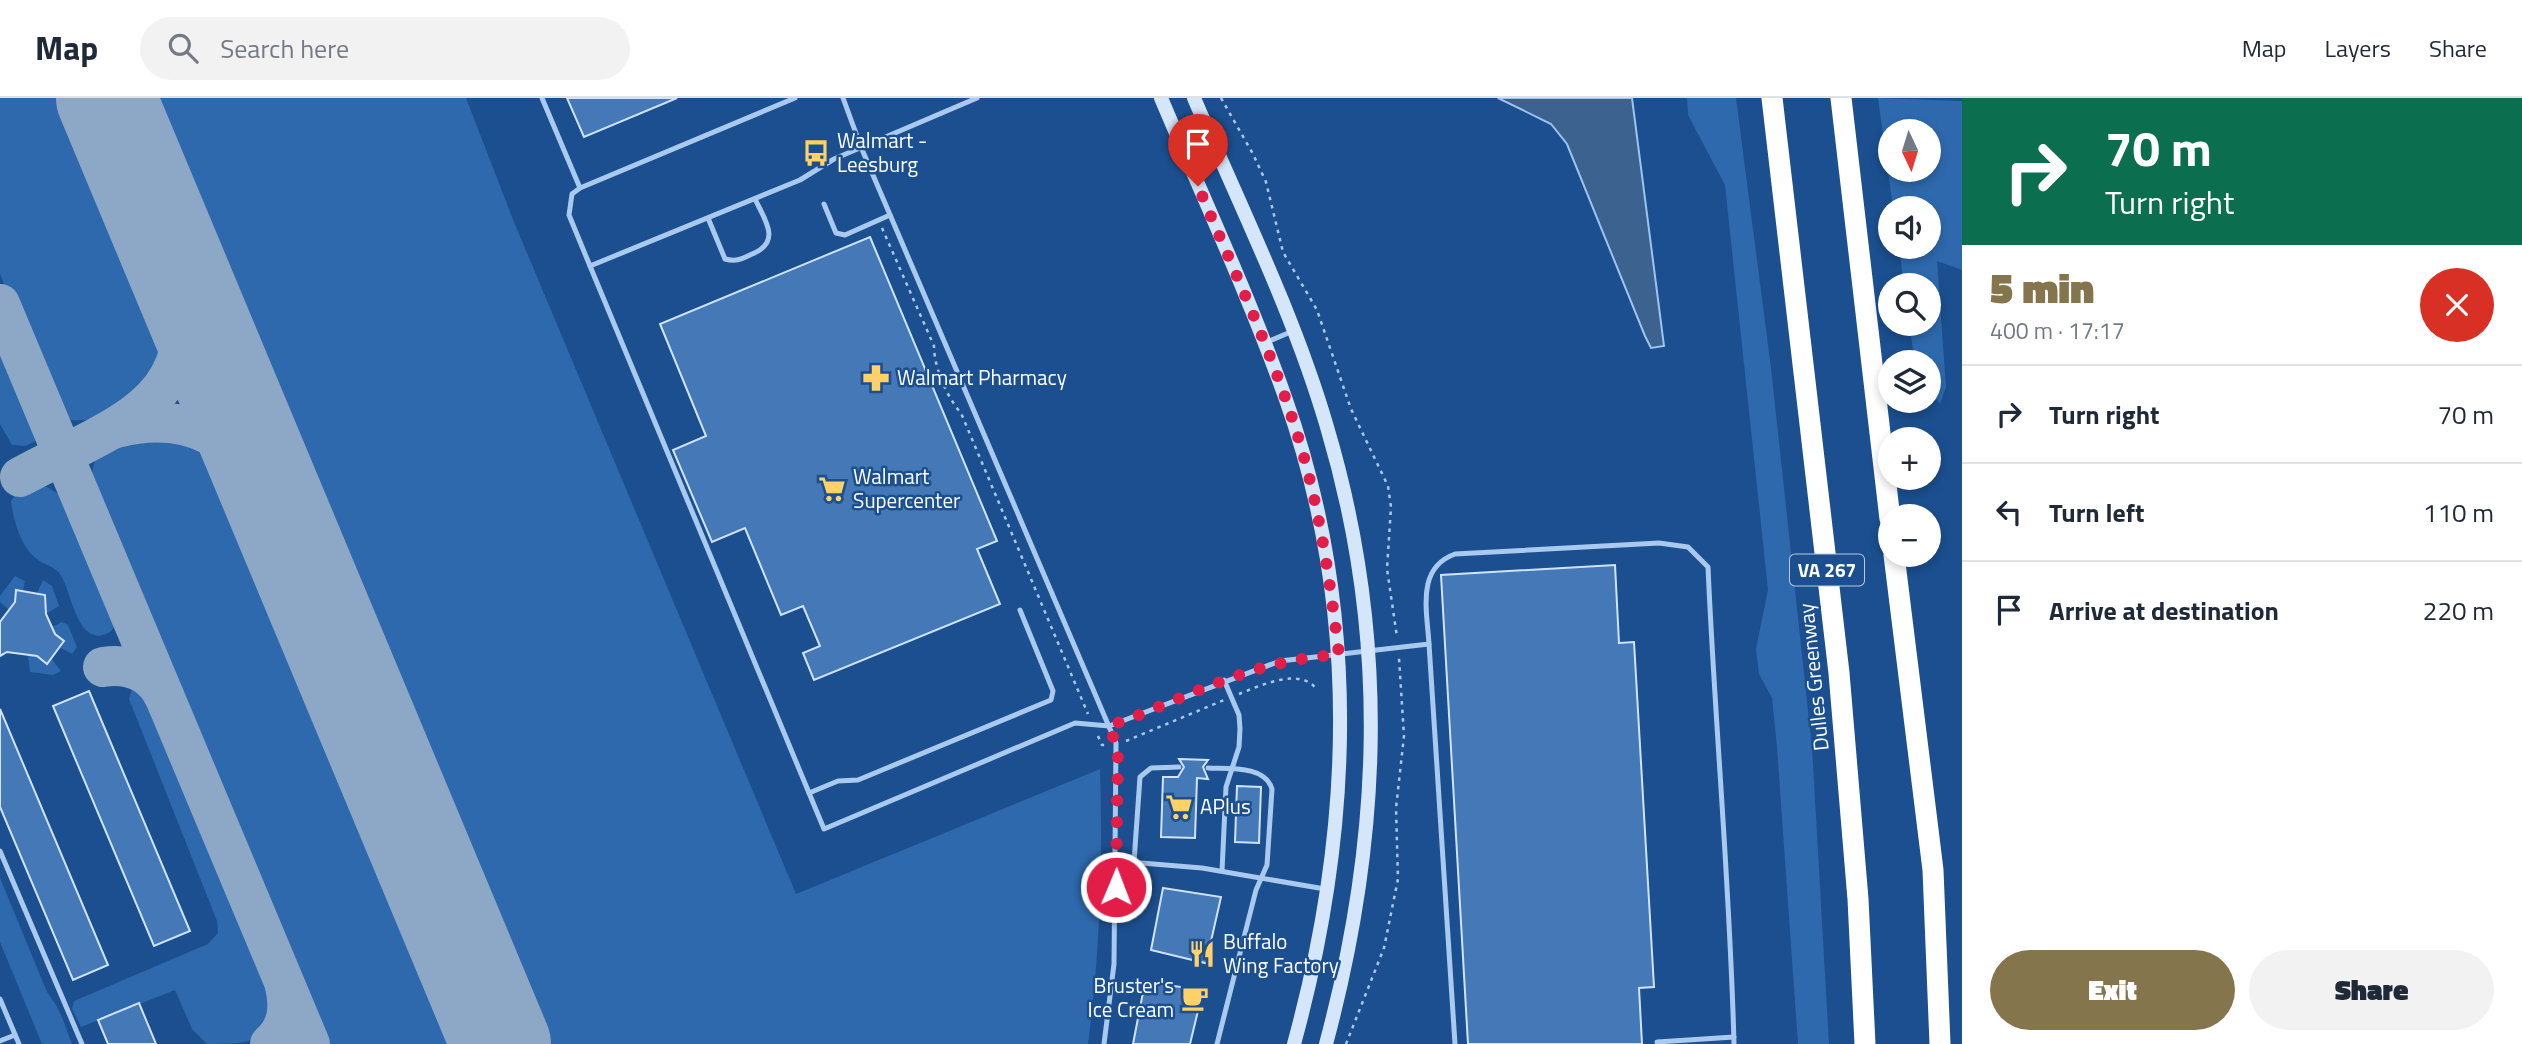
<!DOCTYPE html>
<meta charset="utf-8">
<style>
body{margin:0;font-family:"Titillium Web",sans-serif;background:#f2f2f3;color:#1f2937;height:100vh;display:flex;flex-direction:column;font-size:26px;white-space:nowrap}
*{box-sizing:border-box;margin:0}
p{font-size:23px;color:#747a83}
.icon{flex:none;width:38px;height:38px;fill:none;stroke:currentColor;stroke-width:2;stroke-linecap:round;stroke-linejoin:round}
.map{position:relative;flex:1;overflow:hidden}
.drawer{display:flex;flex-direction:column;background:#fff;width:560px}
.drawer>*{flex:none}
.hud{background:#0b6e4f;color:#fff;overflow:hidden}
.needle{width:46px;rotate:176deg}
.tools{position:absolute;left:1878px;top:21px;display:grid;gap:14px}
.tools a{display:grid;place-items:center;width:63px;height:63px;border-radius:50%;background:#fff;box-shadow:0 4px 10px #0003;font-size:35px}
.pin{position:absolute;display:grid;place-items:center;width:60px;height:60px;color:#fff;margin:-72px -30px;border-radius:50% 50% 50% 0;rotate:-45deg;box-shadow:0 0 7px #0007}
.pin .icon{rotate:45deg}
.me{position:absolute;width:77px;margin:-38px;rotate:1deg;stroke-linejoin:round;filter:drop-shadow(0 0 5px #0008)}
.turn{display:flex;align-items:center;gap:24px;height:147px;padding:0 28px;font-size:32px}
.turn .icon{width:91px;height:91px;stroke-width:2.5}
.turn b{display:block;font-size:49px;line-height:60px}
.round{display:grid;place-items:center;flex:none;width:74px;height:74px;border-radius:37px;background:#f2f2f3}
.head{display:flex;align-items:center;justify-content:space-between;height:119px;padding:0 28px}
h1{font-size:42px;font-weight:800;line-height:52px;color:#84754c}
.primary-button{display:flex;gap:14px;margin-top:auto;padding:14px 28px}
.primary-button a{flex:1;height:80px;border-radius:42px;background:#84754c;color:#fff;font-size:28px;font-weight:800;line-height:80px;text-align:center}
.primary-button a+a{background:#f2f2f3;color:#1f2937}
ul{padding:0;list-style:none}
li{display:flex;align-items:center;gap:21px;height:98px;padding:0 28px;border-top:2px solid #e0e1e3}
li div{flex:1}
li b{display:block;font-size:26px}
li em{font-style:normal}
header{display:flex;align-items:center;gap:42px;box-sizing:border-box;height:98px;padding:0 35px;background:#fff;border-bottom:2px solid #e0e1e3}
header strong{font-size:33px}
nav{display:flex;gap:38px;margin-inline-start:auto;font-size:24px}
.search{width:490px;height:63px;background:#f2f2f3;display:flex;align-items:center;gap:18px;box-sizing:border-box;padding:0 24px;border-radius:38px;color:#747a83;font-size:26px}
main{display:flex;flex:1;min-height:0}
.map>svg:first-child{display:block}
.green{fill:#2e69ad;fill-rule:evenodd}
.water{fill:#3c6290;stroke:#9cc4f0;stroke-width:2}
.lines{fill:none;stroke-linecap:round;stroke-linejoin:round}
.taxiway{stroke:#8da7c7;stroke-width:40}
.runway{stroke:#8da7c7;stroke-width:100}
.building{fill:#4478b7;stroke:#cfe3fa;stroke-width:2}
.path{stroke:#a9c9ee;stroke-width:2.5;stroke-dasharray:3.5 5;stroke-linecap:butt}
.lane{stroke:#a9c9ee;stroke-width:5}
.secondary{stroke:#d6e6fa;stroke-width:14}
.highway{stroke:#fff;stroke-width:21}
.route{stroke:#e11d48;stroke-width:12;stroke-dasharray:0 21.6}
.labels{text-anchor:middle;stroke-width:5;stroke-linejoin:round;paint-order:stroke}
.shield{fill:#1b4f8f;stroke:#bbcadd;stroke-width:2}
.shield-label{font-size:19px;font-weight:bold;fill:#fff}
.poi-label{font-size:21px;fill:#fff;stroke:#1b4f8f;text-anchor:start}
.street-label{font-size:21px;fill:#fff;stroke:#1b4f8f}
</style>
<header>
<strong>Map</strong>
<div class="search"><svg class="icon" aria-label="search" viewBox="0 0 24 24"><circle cx="10" cy="10" r="6"/><path d="M15 15l6 6"/></svg>Search here</div>
<nav><a>Map</a><a>Layers</a><a>Share</a></nav>
</header>
<main>
<div class="map">
<svg width="1962" height="946" viewBox="0 0 1962 946">
<rect width="100%" height="100%" fill="#1b4f8f"/>
<g class="green">
<path d="M0,0H71L163,216C162,227 164,240 162,250C153,293 115,326 70,322L60,313L49,294L0,176Z"/>
<path d="M141,0H466L514,124L796,796L1100,671C1103,763 1100,854 1088,946H538Z"/>
<path d="M1687,0H1736L1771,270L1812,649L1829,946H1798L1777,649L1772,600L1759,576L1756,551L1768,492L1725,87L1688,17Z"/>
<path d="M1878,0L1962,3V172L1937,163L1946,289L1940,306L1929,291L1928,264H1915L1909,226H1928V187H1904L1899,149H1928V110H1893ZM1890,33H1928V72H1890Z"/>
<path d="M0,236L37,322V342L26,348L12,347L0,326Z"/>
<path d="M144,338L179,340L224,363L467,946H322L92,392C88,351 109,346 144,338Z"/>
<path d="M36,388L47,389L70,403L114,512L115,527C112,533 110,535 103,537C76,544 71,491 60,476C54,468 44,467 37,461C21,450 13,421 11,403L18,393Z"/>
<path d="M15,478L25,483L23,493L16,492L15,504L9,512L0,504V498Z"/>
<path d="M43,482L52,488L59,508L46,516L45,497L37,495Z"/>
<path d="M62,524L68,527L77,549L72,556L59,549L52,529Z"/>
<path d="M28,557L37,558L47,565L51,560L61,573L53,577L30,574Z"/>
<path d="M143,589L150,596L273,898C274,946 249,946 207,946L192,931L175,892L81,929L72,911L74,903L208,846L218,835L217,823L129,601L132,591Z"/>
<path d="M0,780L47,894C63,915 63,924 72,946H42L0,844Z"/>
</g>
<path class="water" d="M1498,0H1632L1664,248L1651,250L1645,238L1567,46L1551,26Z"/>
<g class="lines">
<g class="taxiway">
<path d="M0,206L310,946"/>
<path d="M116,330C192,311 237,342 275,405"/>
<path d="M20,379C123,323 213,305 173,161"/>
<path d="M103,569C130,565 152,574 164,598"/>
<path d="M270,946C288,930 290,910 285,888"/>
</g>
<path class="runway" d="M106,0L501,946"/>
</g>
<g class="building">
<path d="M567,0H677L584,39Z"/>
<path d="M870,139L997,443L977,451L1000,506L814,582L803,555L820,548L803,508L781,517L745,430L712,444L673,352L706,338L660,226Z"/>
<path d="M1615,467L1619,545L1634,544L1654,889L1639,890L1642,946H1468L1441,477Z"/>
<path d="M16,492L45,497L46,516L55,536L64,543L47,566L37,558L7,554L0,558V524L15,504Z"/>
<path d="M89,593L190,833L154,848L53,608Z"/>
<path d="M0,611L108,867L73,882L0,709Z"/>
<path d="M1179,661L1208,662L1203,669L1208,681L1197,680L1195,740L1161,739L1163,679H1178L1184,669Z"/>
<path d="M1237,688L1261,689L1259,745L1235,744Z"/>
<path d="M1163,790L1221,799L1209,852L1212,853L1209,866L1151,852Z"/>
<path d="M1145,884L1203,892L1190,946H1133Z"/>
<path d="M139,905L156,946H108L98,922Z"/>
</g>
<g class="lines">
<g class="path">
<path d="M1221,0L1253,56L1266,84L1283,154L1317,212L1351,311L1388,388L1391,409L1387,471L1397,539"/>
<path d="M882,130L934,248C934,270 947,299 961,315L1088,616"/>
<path d="M1239,596C1259,588 1302,568 1317,592"/>
<path d="M1098,638L1102,647H1106"/>
<path d="M1126,643L1224,602"/>
<path d="M1346,946L1384,850L1398,781L1396,710L1404,638L1399,560"/>
</g>
<g class="lane">
<path d="M542,0L580,90"/>
<path d="M843,0L861,49L1116,645L1114,866L1104,946"/>
<path d="M977,0L834,61L800,82L590,168L824,731L1075,625L1109,628L1280,563L1429,546C1427,512 1416,470 1455,456L1659,445L1688,449L1708,469C1715,628 1730,787 1734,946"/>
<path d="M824,106L836,135L845,137L890,117"/>
<path d="M708,120L725,161C736,164 742,161 752,156C782,144 765,122 755,101"/>
<path d="M590,168L569,117L572,96L580,90L795,0"/>
<path d="M1267,244L1293,233"/>
<path d="M1429,546L1455,946"/>
<path d="M1208,670C1229,671 1265,667 1272,691L1267,767L1256,792L1217,946"/>
<path d="M809,695L838,683L858,682L1051,602L1053,593L1020,512"/>
<path d="M0,753L82,946"/>
<path d="M1117,763L1202,770L1325,791"/>
<path d="M1134,764L1140,679L1151,670L1179,669"/>
<path d="M1222,773L1226,689L1239,649L1240,631L1239,617L1224,582"/>
<path d="M0,901L19,946"/>
<path d="M0,943L15,937"/>
<path d="M1657,944L1734,939"/>
</g>
<g class="secondary">
<path d="M1161,0C1203,99 1249,198 1285,299C1361,512 1353,731 1294,946"/>
<path d="M1194,0C1240,108 1294,216 1327,329C1389,537 1382,738 1326,946"/>
</g>
<g class="highway">
<path d="M1772,0L1839,575L1858,801L1865,946"/>
<path d="M1841,0L1890,421"/>
<path d="M1894,457L1933,772L1940,946"/>
</g>
</g>
<g class="lines">
<path class="route" d="M1116,789L1118,652L1109,628C1189,600 1252,561 1339,557C1330,484 1320,412 1299,342C1273,255 1233,171 1198,88"/>
</g>
<defs>
<symbol id="bus-bare" viewBox="-9 -9 18 18"><path d="M-5-6H5V4H4V6H2V4H-2V6H-4V4H-5ZM-3.5-4V0h7V-4ZM-3.5 1.2v1.5H-2V1.2ZM2 1.2v1.5H3.5V1.2Z" fill="#ffd166" stroke="#1b4f8f" stroke-width="2.5" paint-order="stroke"/></symbol>
<symbol id="pharmacy-bare" viewBox="-9 -9 18 18"><path d="M-2-6h4v4h4v4h-4v4h-4v-4h-4v-4h4Z" fill="#ffd166" stroke="#1b4f8f" stroke-width="2.5" paint-order="stroke"/></symbol>
<symbol id="supermarket-bare" viewBox="-9 -9 18 18"><path d="M-6-5.5h2.5l.6 2H6L4.5 2H-2.5L-4.4-4H-6ZM-1.5 3.2a1.3 1.3 0 1 0 .1 0ZM3 3.2a1.3 1.3 0 1 0 .1 0Z" fill="#ffd166" stroke="#1b4f8f" stroke-width="2.5" paint-order="stroke"/></symbol>
<symbol id="restaurant-bare" viewBox="-9 -9 18 18"><path d="M-5-6h1v4h1v-4h1v4h1v-4h1v5L-1.5 .5V6h-2V.5L-5-1ZM5-6V6H3V1.5H1.5Q1.5-4 5-6Z" fill="#ffd166" stroke="#1b4f8f" stroke-width="2.5" paint-order="stroke"/></symbol>
<symbol id="cafe-bare" viewBox="-9 -9 18 18"><path d="M-5.5-4.5H6V0H3Q3 3.5 0 3.5H-2.5Q-5.5 3.5-5.5 0ZM3-3.2v2h1.7v-2ZM-6 4.5H4V6H-6Z" fill="#ffd166" stroke="#1b4f8f" stroke-width="2.5" paint-order="stroke"/></symbol>
</defs>
<g fill-rule="evenodd">
<use href="#bus-bare" x="797" y="36" width="38" height="38"/>
<use href="#pharmacy-bare" x="857" y="261" width="38" height="38"/>
<use href="#supermarket-bare" x="813" y="372" width="38" height="38"/>
<use href="#supermarket-bare" x="1160" y="690" width="38" height="38"/>
<use href="#restaurant-bare" x="1183" y="837" width="38" height="38"/>
<use href="#cafe-bare" x="1176" y="881" width="38" height="38"/>
</g>
<g class="labels">
<rect class="shield" x="1790" y="456.5" width="74" height="31" rx="5"/>
<g class="shield-label">
<text x="1827" y="479">VA 267</text>
</g>
<g class="poi-label">
<text x="837" y="50">Walmart -<tspan x="837" dy="24">Leesburg</tspan></text>
<text x="897" y="287">Walmart Pharmacy</text>
<text x="853" y="386">Walmart<tspan x="853" dy="24">Supercenter</tspan></text>
<text x="1200" y="716">APlus</text>
<text x="1223" y="851">Buffalo<tspan x="1223" dy="24">Wing Factory</tspan></text>
<text x="1174" y="895" text-anchor="end">Bruster's<tspan x="1174" dy="24">Ice Cream</tspan></text>
</g>
<g class="street-label">
<text transform="translate(1814 579) rotate(-96)" y="7">Dulles Greenway</text>
</g>
</g>
</svg>
<div class="tools">
<a><svg class="needle" viewBox="-14 -14 28 28"><path d="M0-13l5 13h-10z" fill="#e53935"/><path d="M0 13l5-13h-10z" fill="#747a83"/></svg></a>
<a><svg class="icon" aria-label="sound" viewBox="0 0 24 24"><path d="M4 9h4l5-4v14l-5-4H4zM17 9q2 3 0 6"/></svg></a>
<a><svg class="icon" aria-label="search" viewBox="0 0 24 24"><circle cx="10" cy="10" r="6"/><path d="M15 15l6 6"/></svg></a>
<a><svg class="icon" aria-label="layers" viewBox="0 0 24 24"><path d="M12 4l9 5-9 5-9-5zM3 14l9 5 9-5"/></svg></a>
<a>+</a>
<a>−</a>
</div>
<div class="pin" style="left:1198px;top:88px;background:#d93025"><svg class="icon" aria-label="arrive" viewBox="0 0 24 24"><path d="M6 21V4h12l-3 4 3 4H6"/></svg></div>
<svg class="me" style="left:1116px;top:789px" viewBox="-20 -20 40 40"><circle r="17" fill="#e11d48" stroke="#fff" stroke-width="3"/><path d="M0-11L8 9 0 5-8 9z" fill="#fff"/></svg>
</div>
<section class="drawer">
<div class="hud">
<div class="turn"><svg class="icon" aria-label="right" viewBox="0 0 24 24"><path d="M7 20v-9h11M14 6l5 5-5 5"/></svg><div><b>70 m</b>Turn right</div></div>
</div>
<div class="head"><div><h1>5 min</h1><p>400 m · 17:17</p></div><a class="round" style="background:#d93025;color:#fff"><svg class="icon" aria-label="close" viewBox="0 0 24 24"><path d="M6 6l12 12M18 6L6 18"/></svg></a></div>
<ul>
<li><svg class="icon" aria-label="right" viewBox="0 0 24 24"><path d="M7 20v-9h11M14 6l5 5-5 5"/></svg><div><b>Turn right</b></div><em>70 m</em></li>
<li><svg class="icon" aria-label="left" viewBox="0 0 24 24"><path d="M17 20v-9H6M10 6l-5 5 5 5"/></svg><div><b>Turn left</b></div><em>110 m</em></li>
<li><svg class="icon" aria-label="arrive" viewBox="0 0 24 24"><path d="M6 21V4h12l-3 4 3 4H6"/></svg><div><b>Arrive at destination</b></div><em>220 m</em></li>
</ul>
<div class="primary-button"><a>Exit</a><a>Share</a></div>
</section>
</main>
